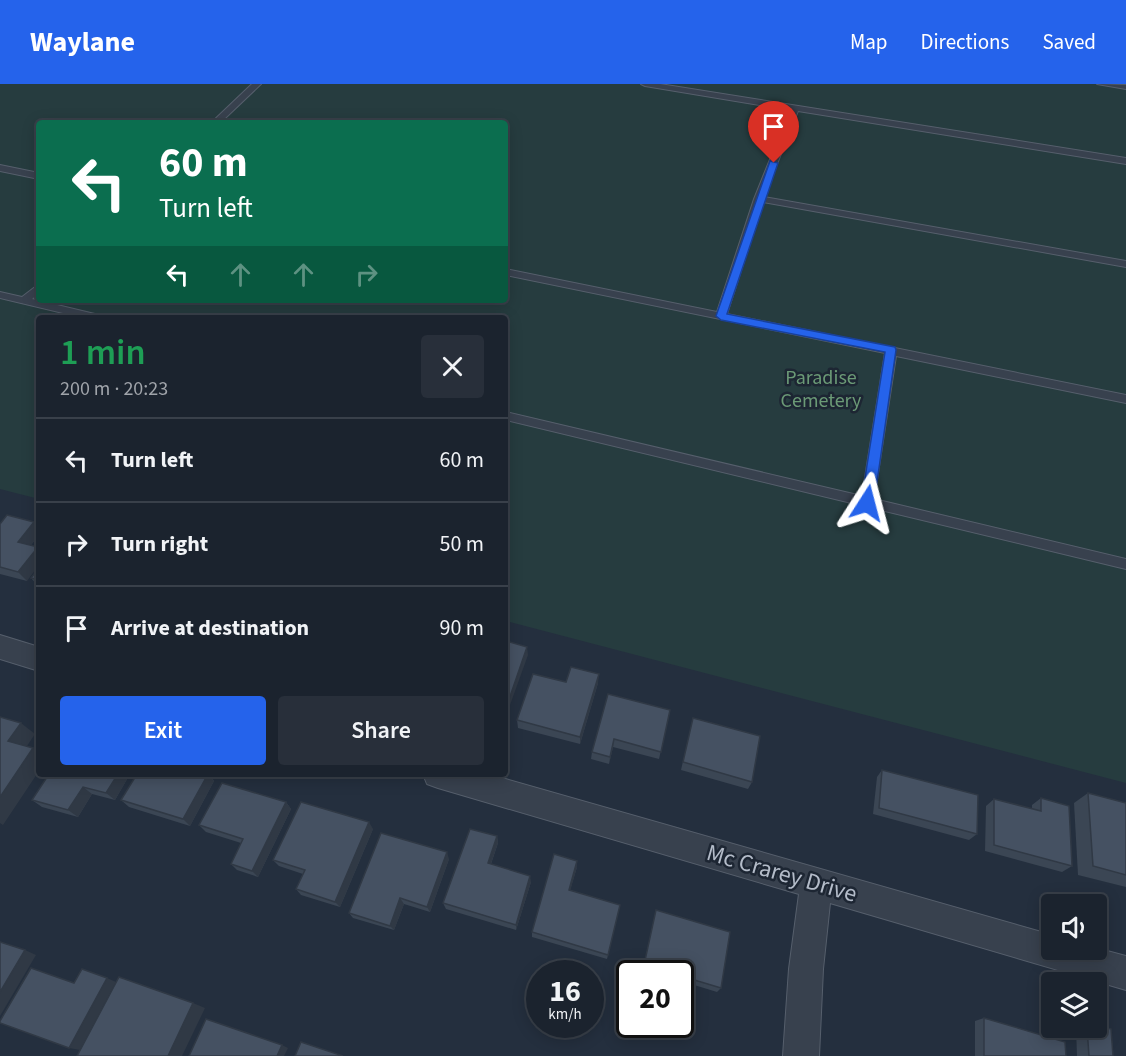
<!DOCTYPE html>
<meta charset="utf-8">
<style>
body{margin:0;font-family:"Source Sans 3",sans-serif;background:#282f3a;color:#f1f3f6;height:100vh;display:flex;flex-direction:column;font-size:22px;white-space:nowrap}
*{box-sizing:border-box;margin:0}
p{font-size:20px;color:#a0a4aa}
.icon{flex:none;width:33px;height:33px;fill:none;stroke:currentColor;stroke-width:2;stroke-linecap:round;stroke-linejoin:round}
.map{position:relative;flex:1;overflow:hidden}
.drawer{position:absolute;left:36px;top:231px;width:472px;height:462px;display:flex;flex-direction:column;background:#1b232e;border-radius:6px;box-shadow:0 3px 15px #0003,0 0 0 2px #39404a}
.drawer>*{flex:none}
.top-card{position:absolute;left:36px;top:36px;width:472px;height:183px;border-radius:6px;box-shadow:0 3px 15px #0003,0 0 0 2px #39404a;background:#0b6e4f;color:#fff;overflow:hidden}
.controls{position:absolute;left:1041px;top:810px;display:grid;gap:12px}
.controls a{display:grid;place-items:center;width:66px;height:66px;border-radius:6px;background:#1b232e;box-shadow:0 3px 15px #0003,0 0 0 2px #39404a;font-size:30px}
.speed{position:absolute;left:526px;top:876px;display:flex;gap:12px;font-size:30px;font-weight:700;text-align:center}
.speed>*{display:grid;place-content:center;width:78px;height:78px;border-radius:50%;background:#1b232e;box-shadow:0 3px 15px #0003,0 0 0 2px #39404a;line-height:1}
.speed small{font-size:15px;font-weight:400}
.speed .limit{border:3px solid #111;border-radius:9px;background:#fff;color:#111}
.pin{position:absolute;display:grid;place-items:center;width:51px;height:51px;color:#fff;margin:-62px -26px;border-radius:50% 50% 50% 0;rotate:-45deg;box-shadow:0 0 6px #0007}
.pin .icon{rotate:45deg}
.me{position:absolute;width:66px;margin:-33px;rotate:9deg;stroke-linejoin:round;filter:drop-shadow(0 0 4px #0008)}
.turn{display:flex;align-items:center;gap:21px;height:126px;padding:0 24px;font-size:27px}
.turn .icon{width:78px;height:78px;stroke-width:2.5}
.turn b{display:block;font-size:42px;line-height:51px}
.lanes{display:flex;align-items:center;height:57px;padding:0 24px;background:#0003;justify-content:center;gap:30px;direction:ltr}
.lanes .off{opacity:.35}
.round{display:grid;place-items:center;flex:none;width:63px;height:63px;border-radius:6px;background:#282f3a}
.overview{display:flex;align-items:center;justify-content:space-between;height:102px;padding:0 24px}
h1{font-size:36px;font-weight:600;line-height:45px;color:#1e9e55}
.button{display:flex;gap:12px;margin-top:auto;padding:12px 24px}
.button a{flex:1;height:69px;border-radius:6px;background:#2563eb;color:#fff;font-size:24px;font-weight:600;line-height:69px;text-align:center}
.button a+a{background:#282f3a;color:#f1f3f6}
ul{padding:0;list-style:none}
li{display:flex;align-items:center;gap:18px;height:84px;padding:0 24px;border-top:2px solid #39404a}
li div{flex:1}
li b{display:block;font-size:22px}
li em{font-style:normal}
header{display:flex;align-items:center;gap:36px;box-sizing:border-box;height:84px;padding:0 30px;background:#2563eb;color:#fff}
header strong{font-size:28px}
nav{display:flex;gap:33px;margin-inline-start:auto;font-size:21px}
.map>svg:first-child{display:block}
.green{fill:#263c3f;fill-rule:evenodd}
.lines{fill:none;stroke-linecap:round;stroke-linejoin:round}
.service-casing{stroke:#565f6c;stroke-width:2}
.minor-casing{stroke:#565f6c;stroke-width:2}
.service{fill:#38414e;fill-rule:evenodd}
.minor{fill:#38414e;fill-rule:evenodd}
.wall{fill:#3b4654}
.shaded-wall{fill:#303945}
.building{fill:#455162;stroke:#303945;stroke-width:1.5}
.route{fill:#2563eb;stroke:#184099;stroke-width:1.5}
.labels{text-anchor:middle;stroke-width:5;stroke-linejoin:round;paint-order:stroke}
.park-label{font-size:20px;fill:#6b9a76;stroke:#1d2633}
.near-street-label{font-size:24px;fill:#b4bcc9;stroke:#1d2633}
</style>
<header>
<strong>Waylane</strong>
<nav><a>Map</a><a>Directions</a><a>Saved</a></nav>
</header>
<div class="map">
<svg width="1126" height="972" viewBox="0 0 1126 972">
<rect width="100%" height="100%" fill="#242f3e"/>
<path class="green" d="M0,0H1120L1126,3V699L506,537V234H39V415L0,405ZM39,39H506V216H39Z"/>
<g class="lines">
<defs>
<g id="service">
<path d="M252,0H261L220,39H211Z"/>
<path d="M641,0H660L1126,74V80L798,27L764,113L1126,177V183L763,118L727,230L1126,311V319L896,272L874,415L1126,475V485L506,336V328L862,412L885,269L506,191V185L717,228L754,115L790,26L645,2Z"/>
<path d="M1097,0L1126,1V5Z"/>
<path d="M0,81L39,89V95L0,87Z"/>
<path d="M39,200V209L32,215L99,231L104,234H84L0,214V208L22,213Z"/>
</g>
<g id="minor">
<path d="M0,551L39,563V587L0,575Z"/>
<path d="M423,690H488L1052,851V866H1096V864L1126,872V906L830,819L823,885L819,972H783L789,885L799,810L438,704L427,700Z"/>
</g>
</defs>
<use href="#service" class="service-casing"/>
<use href="#minor" class="minor-casing"/>
<use href="#service" class="service"/>
<use href="#minor" class="minor"/>
</g>
<g class="wall">
<path d="M0,440L39,444V451L31,461L27,497L0,490Z"/>
<path d="M39,484V503L31,494Z"/>
<path d="M566,598L598,599L580,660L518,644L517,636Z"/>
<path d="M670,626L659,675L613,663L609,680L591,675L592,668Z"/>
<path d="M693,634L752,698L748,705L681,686Z"/>
<path d="M882,686L977,750L969,756L873,730L877,693Z"/>
<path d="M49,690H130L115,716L92,710L78,733L42,723L32,716Z"/>
<path d="M137,690H209L214,697L190,742L129,723L121,716Z"/>
<path d="M1088,709L1126,719V803L1078,791L1074,719Z"/>
<path d="M1041,714L1072,782L1062,788L985,767L986,722L994,715L1032,725V721Z"/>
<path d="M286,718L291,725L258,793L237,786L231,780L241,759L206,748L199,741Z"/>
<path d="M373,745L340,823L301,811L296,805L303,790L279,782L273,776Z"/>
<path d="M497,752L498,759L491,780L531,798L516,846L446,825L443,819Z"/>
<path d="M449,775L430,828L404,820L394,846L353,834L349,829Z"/>
<path d="M577,783L570,806L620,821L607,875L532,853V848Z"/>
<path d="M656,826L721,904L717,908L681,897V890H657L643,885Z"/>
<path d="M984,934L1066,972H975V937Z"/>
<path d="M1076,944H1096L1113,972H1077Z"/>
</g>
<g class="shaded-wall">
<path d="M34,438L39,444V451L26,467L18,458Z"/>
<path d="M38,463L39,464V481L27,497L18,488Z"/>
<path d="M527,563L528,571L506,632V624Z"/>
<path d="M599,590L598,599L580,660V653Z"/>
<path d="M21,639L35,650L23,668L8,657Z"/>
<path d="M614,655L613,663L609,680L610,673Z"/>
<path d="M33,664L39,669V687L3,741L0,739V713Z"/>
<path d="M118,690H130L115,716L106,709Z"/>
<path d="M208,690L214,697L190,742L183,735Z"/>
<path d="M83,703L92,710L78,733L68,726Z"/>
<path d="M286,718L291,725L258,793L252,787Z"/>
<path d="M369,738L373,745L340,823L335,818Z"/>
<path d="M497,752L498,759L489,785L488,779Z"/>
<path d="M447,768L449,775L430,828L427,823Z"/>
<path d="M577,777V783L569,811V806Z"/>
<path d="M530,792L531,798L516,846V841Z"/>
<path d="M400,814L404,820L394,846L390,842Z"/>
<path d="M25,866L36,871L0,932V908Z"/>
<path d="M107,894L116,898L80,966L69,964Z"/>
<path d="M193,919L205,924L182,972H168Z"/>
<path d="M282,961L288,964L284,972H277Z"/>
</g>
<g class="building">
<path d="M7,431L34,438L18,458L38,463L18,488L0,483V440Z"/>
<path d="M39,484V496L31,494Z"/>
<path d="M506,557L527,563L506,624Z"/>
<path d="M571,583L599,590L580,653L517,636L533,590L566,598Z"/>
<path d="M608,610L670,626L661,668L614,655L610,673L592,668Z"/>
<path d="M0,633L21,639L8,657L33,664L0,713Z"/>
<path d="M693,634L760,652L752,698L683,678Z"/>
<path d="M882,686L978,711L977,750L879,724Z"/>
<path d="M49,690H118L106,709L83,703L68,726L32,716Z"/>
<path d="M137,690H208L183,735L121,716Z"/>
<path d="M222,699L286,718L252,787L231,780L243,755L199,741Z"/>
<path d="M1088,709L1126,719V791L1093,782Z"/>
<path d="M1041,714L1069,722L1072,782L994,761V715L1041,727Z"/>
<path d="M301,718L369,738L335,818L296,805L305,786L273,776Z"/>
<path d="M470,745L497,752L488,779L530,792L516,841L443,819Z"/>
<path d="M381,749L447,768L427,823L400,814L390,842L349,829Z"/>
<path d="M554,770L577,777L569,806L620,821L608,871L532,848Z"/>
<path d="M656,826L730,848L721,904L681,892V890H673L644,881Z"/>
<path d="M0,858L25,866L0,908Z"/>
<path d="M31,884L74,899L82,885L107,894L69,964L0,939V937Z"/>
<path d="M119,893L193,919L168,972H77Z"/>
<path d="M984,934L1065,958L1066,972H984Z"/>
<path d="M206,935L282,961L277,972H189Z"/>
<path d="M1096,941L1111,945L1113,972H1089L1087,944H1096Z"/>
<path d="M301,958L343,972H295Z"/>
</g>
<path class="route" d="M770,77L778,79L727,230L895,263L896,266L874,419L867,424L861,419L885,268L721,236L716,232Z"/>
<g class="labels">
<g class="park-label">
<text x="821" y="300">Paradise<tspan x="821" dy="23">Cemetery</tspan></text>
</g>
<g class="near-street-label">
<text transform="translate(782 789) rotate(16)" y="8">Mc Crarey Drive</text>
</g>
</g>
</svg>
<div class="controls">
<a><svg class="icon" aria-label="sound" viewBox="0 0 24 24"><path d="M4 9h4l5-4v14l-5-4H4zM17 9q2 3 0 6"/></svg></a>
<a><svg class="icon" aria-label="layers" viewBox="0 0 24 24"><path d="M12 4l9 5-9 5-9-5zM3 14l9 5 9-5"/></svg></a>
</div>
<div class="speed"><div>16<small>km/h</small></div><div class="limit">20</div></div>
<div class="pin" style="left:774px;top:79px;background:#d93025"><svg class="icon" aria-label="arrive" viewBox="0 0 24 24"><path d="M6 21V4h12l-3 4 3 4H6"/></svg></div>
<svg class="me" style="left:867px;top:419px" viewBox="-20 -20 40 40"><path d="M0-17L14 15 0 8-14 15z" fill="#2563eb" stroke="#fff" stroke-width="4"/></svg>
<div class="top-card">
<div class="turn"><svg class="icon" aria-label="left" viewBox="0 0 24 24"><path d="M17 20v-9H6M10 6l-5 5 5 5"/></svg><div><b>60 m</b>Turn left</div></div>
<div class="lanes"><svg class="icon" aria-label="left" viewBox="0 0 24 24"><path d="M17 20v-9H6M10 6l-5 5 5 5"/></svg><svg class="icon off" aria-label="ahead" viewBox="0 0 24 24"><path d="M12 20V5M6 11l6-6 6 6"/></svg><svg class="icon off" aria-label="ahead" viewBox="0 0 24 24"><path d="M12 20V5M6 11l6-6 6 6"/></svg><svg class="icon off" aria-label="right" viewBox="0 0 24 24"><path d="M7 20v-9h11M14 6l5 5-5 5"/></svg></div>
</div>
<section class="drawer">
<div class="overview"><div><h1>1 min</h1><p>200 m · 20:23</p></div><a class="round"><svg class="icon" aria-label="close" viewBox="0 0 24 24"><path d="M6 6l12 12M18 6L6 18"/></svg></a></div>
<ul>
<li><svg class="icon" aria-label="left" viewBox="0 0 24 24"><path d="M17 20v-9H6M10 6l-5 5 5 5"/></svg><div><b>Turn left</b></div><em>60 m</em></li>
<li><svg class="icon" aria-label="right" viewBox="0 0 24 24"><path d="M7 20v-9h11M14 6l5 5-5 5"/></svg><div><b>Turn right</b></div><em>50 m</em></li>
<li><svg class="icon" aria-label="arrive" viewBox="0 0 24 24"><path d="M6 21V4h12l-3 4 3 4H6"/></svg><div><b>Arrive at destination</b></div><em>90 m</em></li>
</ul>
<div class="button"><a>Exit</a><a>Share</a></div>
</section>
</div>
